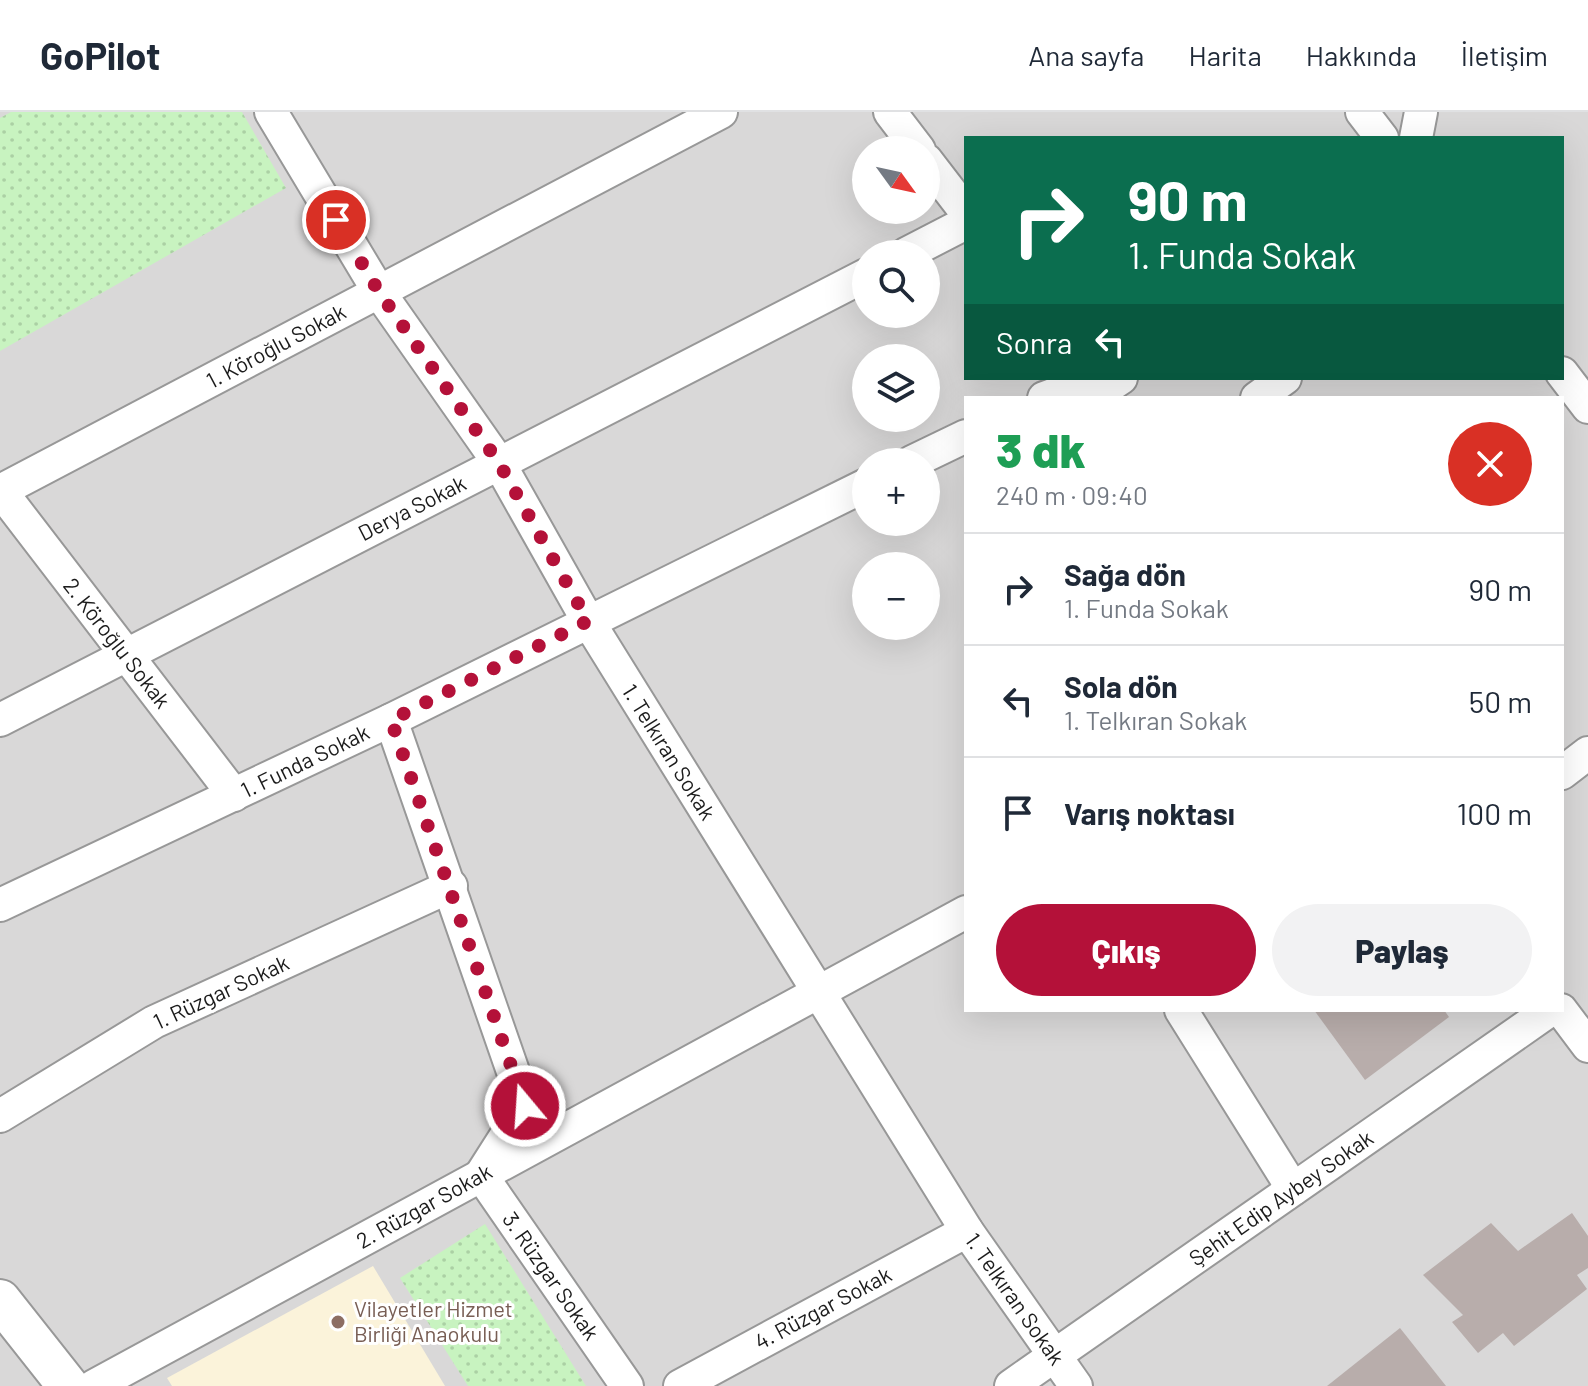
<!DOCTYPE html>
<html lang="tr">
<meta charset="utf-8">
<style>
body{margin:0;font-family:Barlow,sans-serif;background:#f2f2f3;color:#1f2937;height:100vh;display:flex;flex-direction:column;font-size:30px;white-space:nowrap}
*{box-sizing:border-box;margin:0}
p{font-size:26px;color:#747a83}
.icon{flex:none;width:44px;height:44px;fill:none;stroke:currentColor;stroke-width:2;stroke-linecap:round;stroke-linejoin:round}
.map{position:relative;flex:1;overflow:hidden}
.panel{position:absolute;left:964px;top:284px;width:600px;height:616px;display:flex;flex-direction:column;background:#fff;border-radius:0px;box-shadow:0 8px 32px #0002}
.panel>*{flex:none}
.hud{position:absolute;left:964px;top:24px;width:600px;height:244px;border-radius:0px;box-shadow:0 8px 32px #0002;background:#0b6e4f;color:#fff;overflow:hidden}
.needle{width:52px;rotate:123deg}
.buttons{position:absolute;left:852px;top:24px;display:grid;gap:16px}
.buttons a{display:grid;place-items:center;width:88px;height:88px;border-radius:50%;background:#fff;box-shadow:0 8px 32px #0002;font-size:40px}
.pin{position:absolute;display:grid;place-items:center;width:68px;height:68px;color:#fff;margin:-34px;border:4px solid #fff;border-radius:50%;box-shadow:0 2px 8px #0007}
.me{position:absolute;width:88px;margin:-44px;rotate:342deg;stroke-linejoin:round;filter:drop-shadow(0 0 6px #0008)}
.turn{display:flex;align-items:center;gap:28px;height:168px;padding:0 32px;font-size:36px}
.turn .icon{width:104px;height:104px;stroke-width:2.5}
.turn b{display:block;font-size:56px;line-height:68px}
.then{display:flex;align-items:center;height:76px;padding:0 32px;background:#0003;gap:16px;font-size:30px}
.round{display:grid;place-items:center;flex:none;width:84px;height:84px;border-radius:42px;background:#f2f2f3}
.head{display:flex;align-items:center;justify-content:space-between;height:136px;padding:0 32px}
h1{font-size:48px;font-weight:800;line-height:60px;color:#1e9e55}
.primary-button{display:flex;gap:16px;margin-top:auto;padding:16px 32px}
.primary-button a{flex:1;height:92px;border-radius:48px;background:#b41139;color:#fff;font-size:32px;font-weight:800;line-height:92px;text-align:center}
.primary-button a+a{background:#f2f2f3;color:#1f2937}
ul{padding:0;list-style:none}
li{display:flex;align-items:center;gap:24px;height:112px;padding:0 32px;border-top:2px solid #e0e1e3}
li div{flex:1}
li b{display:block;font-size:30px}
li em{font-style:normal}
header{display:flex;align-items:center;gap:48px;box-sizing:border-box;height:112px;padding:0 40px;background:#fff;border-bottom:2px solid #e0e1e3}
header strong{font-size:38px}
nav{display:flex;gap:44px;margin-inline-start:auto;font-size:28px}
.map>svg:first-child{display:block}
.residential{fill:#d9d8d8;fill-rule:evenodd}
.education{fill:#fbf3da}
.park{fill:url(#park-dots)}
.building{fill:#b8adab}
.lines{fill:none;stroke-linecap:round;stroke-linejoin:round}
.minor-casing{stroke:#989898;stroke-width:36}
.tertiary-casing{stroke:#989898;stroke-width:44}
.minor{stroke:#fff;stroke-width:32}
.tertiary{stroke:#fff;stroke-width:40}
.route{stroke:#b41139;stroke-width:14;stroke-dasharray:0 25.2}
.education-dot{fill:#8d6e63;stroke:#fff;stroke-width:3}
.labels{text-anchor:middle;stroke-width:6;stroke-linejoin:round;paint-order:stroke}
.street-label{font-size:22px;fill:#1b1b1b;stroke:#fff}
.education-label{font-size:22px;fill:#785e54;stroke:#fff;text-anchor:start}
</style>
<header>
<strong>GoPilot</strong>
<nav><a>Ana sayfa</a><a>Harita</a><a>Hakkında</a><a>İletişim</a></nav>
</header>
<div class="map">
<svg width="1588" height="1274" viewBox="0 0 1588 1274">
<defs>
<pattern id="park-dots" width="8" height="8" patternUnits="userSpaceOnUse" patternTransform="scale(2)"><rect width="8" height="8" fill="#c8f3c0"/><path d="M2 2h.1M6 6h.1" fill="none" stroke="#abd0a4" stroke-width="1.8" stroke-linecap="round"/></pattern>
</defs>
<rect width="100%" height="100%" fill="#ebe5e1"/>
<path class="residential" d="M0,0H1588V1274H0ZM966,26H1562V266H966ZM866,38H926V98H866ZM866,142H926V202H866ZM866,246H926V306H866ZM966,286H1562V898H966ZM866,350H926V410H866ZM866,454H926V514H866Z"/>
<path class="education" d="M373,1154L445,1274H172L167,1266Z"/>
<g class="park">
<path d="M11,0H242L286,76L0,239V6Z"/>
<path d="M485,1112L586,1274H468L400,1166Z"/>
</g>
<g class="building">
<path d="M1314,898H1444L1449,905L1365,968Z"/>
<path d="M1572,1101L1588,1124V1156L1577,1163L1587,1177L1514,1234L1503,1221L1478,1241L1452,1210L1463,1203L1423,1163L1491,1111L1518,1139Z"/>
<path d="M1400,1216L1446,1274H1327Z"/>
</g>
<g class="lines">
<defs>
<g id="minor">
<path d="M271,0L379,180L499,351L588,509L967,1119L1076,1274"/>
<path d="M890,0L919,38"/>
<path d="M1362,0L1382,26"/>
<path d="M1416,26L1421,0"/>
<path d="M926,48L966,100"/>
<path d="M906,142L966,111"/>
<path d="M1562,261L1588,295"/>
<path d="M1044,286C1077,271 1088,290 1121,266"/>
<path d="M1257,286L1285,266"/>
<path d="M912,350L966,324"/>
<path d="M0,378L234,683"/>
<path d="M0,379L721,0"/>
<path d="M0,608L866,163"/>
<path d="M391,608L525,994L481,1063L627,1274"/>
<path d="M1562,661L1588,641"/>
<path d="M0,793L391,608L866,373"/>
<path d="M1181,898L1293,1077"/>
<path d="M1561,898L1588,934"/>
<path d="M0,1004L154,910L451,774"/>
<path d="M94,1274L966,800"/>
<path d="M680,1274L967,1119"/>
<path d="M1011,1274L1550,898"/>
</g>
<path id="tertiary" d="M0,1188L68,1274"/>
</defs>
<use href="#minor" class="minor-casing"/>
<use href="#tertiary" class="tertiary-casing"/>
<use href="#minor" class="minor"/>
<use href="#tertiary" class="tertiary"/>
</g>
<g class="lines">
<path class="route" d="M336,108L379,180L499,351L588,509L391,608L525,994"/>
</g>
<circle class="education-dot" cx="338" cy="1210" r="8"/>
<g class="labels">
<g class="street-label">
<text transform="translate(276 234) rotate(-28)" y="8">1. Köroğlu Sokak</text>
<text transform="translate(412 396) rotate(-27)" y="8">Derya Sokak</text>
<text transform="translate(117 531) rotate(52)" y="8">2. Köroğlu Sokak</text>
<text transform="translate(669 640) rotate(58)" y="8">1. Telkıran Sokak</text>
<text transform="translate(305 649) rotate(-26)" y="8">1. Funda Sokak</text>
<text transform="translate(221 880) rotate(-25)" y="8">1. Rüzgar Sokak</text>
<text transform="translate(1281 1086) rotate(-35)" y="8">Şehit Edip Aybey Sokak</text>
<text transform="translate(424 1094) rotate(-29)" y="8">2. Rüzgar Sokak</text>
<text transform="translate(551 1164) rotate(55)" y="8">3. Rüzgar Sokak</text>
<text transform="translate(1015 1187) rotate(55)" y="8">1. Telkıran Sokak</text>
<text transform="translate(823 1196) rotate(-28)" y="8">4. Rüzgar Sokak</text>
</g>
<g class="education-label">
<text x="354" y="1205">Vilayetler Hizmet<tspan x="354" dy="25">Birliği Anaokulu</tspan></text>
</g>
</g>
</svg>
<div class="buttons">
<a><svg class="needle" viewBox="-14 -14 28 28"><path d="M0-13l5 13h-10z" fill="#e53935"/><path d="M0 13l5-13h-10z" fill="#747a83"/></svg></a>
<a><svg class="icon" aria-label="search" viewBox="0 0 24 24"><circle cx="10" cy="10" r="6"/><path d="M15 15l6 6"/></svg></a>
<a><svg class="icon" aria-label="layers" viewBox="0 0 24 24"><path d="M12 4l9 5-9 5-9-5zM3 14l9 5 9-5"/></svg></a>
<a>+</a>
<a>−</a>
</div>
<div class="pin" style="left:336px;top:108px;background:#d93025"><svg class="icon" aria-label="arrive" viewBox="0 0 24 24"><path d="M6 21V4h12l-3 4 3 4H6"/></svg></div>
<svg class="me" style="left:525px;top:994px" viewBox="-20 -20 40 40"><circle r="17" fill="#b41139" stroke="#fff" stroke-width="3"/><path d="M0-11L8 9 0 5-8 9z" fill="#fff"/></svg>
<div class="hud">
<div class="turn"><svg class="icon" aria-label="right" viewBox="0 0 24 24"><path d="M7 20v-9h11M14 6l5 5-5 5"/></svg><div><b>90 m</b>1. Funda Sokak</div></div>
<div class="then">Sonra<svg class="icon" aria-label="left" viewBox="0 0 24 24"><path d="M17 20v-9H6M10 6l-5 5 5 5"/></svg></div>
</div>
<section class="panel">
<div class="head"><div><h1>3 dk</h1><p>240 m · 09:40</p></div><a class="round" style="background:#d93025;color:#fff"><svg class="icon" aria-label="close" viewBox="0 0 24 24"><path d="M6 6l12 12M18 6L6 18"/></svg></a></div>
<ul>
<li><svg class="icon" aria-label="right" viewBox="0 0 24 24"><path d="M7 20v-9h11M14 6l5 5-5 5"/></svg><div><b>Sağa dön</b><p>1. Funda Sokak</p></div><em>90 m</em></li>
<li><svg class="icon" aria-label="left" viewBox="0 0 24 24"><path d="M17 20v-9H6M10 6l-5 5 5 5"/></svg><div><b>Sola dön</b><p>1. Telkıran Sokak</p></div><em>50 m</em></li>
<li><svg class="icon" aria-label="arrive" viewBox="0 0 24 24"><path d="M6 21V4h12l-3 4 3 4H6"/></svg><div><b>Varış noktası</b></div><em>100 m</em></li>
</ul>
<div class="primary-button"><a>Çıkış</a><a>Paylaş</a></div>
</section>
</div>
